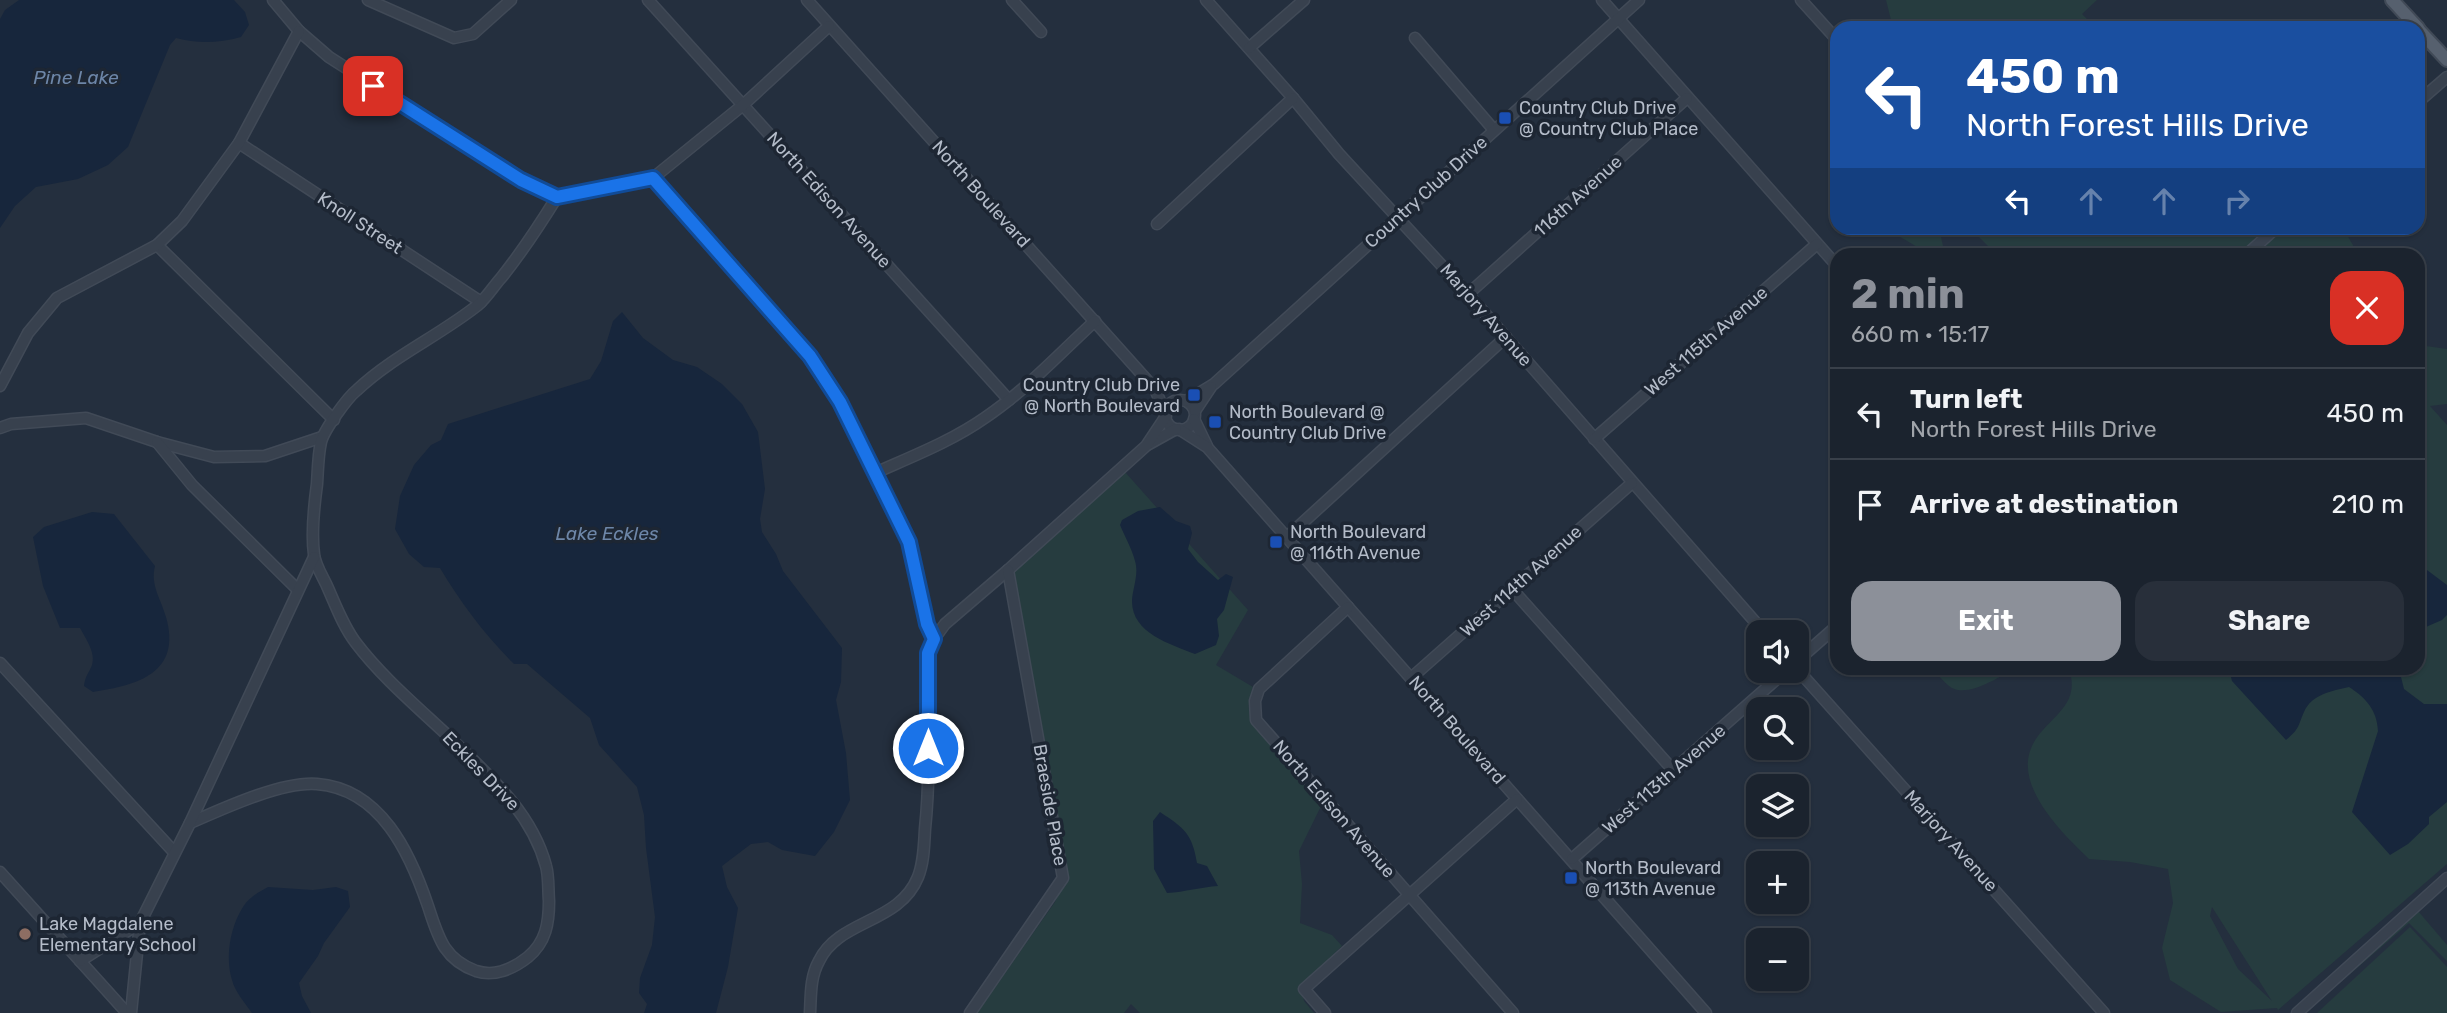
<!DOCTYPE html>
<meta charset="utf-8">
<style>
body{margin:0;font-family:Rubik,sans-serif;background:#282f3a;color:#f1f3f6;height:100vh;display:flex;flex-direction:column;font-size:26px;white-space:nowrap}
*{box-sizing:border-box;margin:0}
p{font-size:23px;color:#a0a4aa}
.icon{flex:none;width:38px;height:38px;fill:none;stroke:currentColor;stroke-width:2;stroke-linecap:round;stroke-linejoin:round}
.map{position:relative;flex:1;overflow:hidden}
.drawer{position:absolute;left:1830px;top:248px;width:595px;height:427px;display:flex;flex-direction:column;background:#1b232e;border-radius:21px;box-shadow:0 2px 5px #0004,0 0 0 2px #39404a}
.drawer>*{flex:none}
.guide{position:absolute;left:1830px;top:21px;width:595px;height:214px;border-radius:21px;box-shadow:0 2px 5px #0004,0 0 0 2px #39404a;background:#1a4fa0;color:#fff;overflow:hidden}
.fabs{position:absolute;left:1746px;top:620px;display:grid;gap:14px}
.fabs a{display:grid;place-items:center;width:63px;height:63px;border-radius:14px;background:#1b232e;box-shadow:0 2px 5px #0004,0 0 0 2px #39404a;font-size:35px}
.pin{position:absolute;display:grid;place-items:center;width:60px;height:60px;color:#fff;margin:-30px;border-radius:14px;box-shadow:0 4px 10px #0006}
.me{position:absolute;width:77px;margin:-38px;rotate:0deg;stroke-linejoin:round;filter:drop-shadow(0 0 5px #0008)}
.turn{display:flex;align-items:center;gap:24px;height:147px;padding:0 21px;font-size:32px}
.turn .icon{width:91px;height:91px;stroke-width:2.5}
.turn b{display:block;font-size:49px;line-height:60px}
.lanes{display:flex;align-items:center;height:66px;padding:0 21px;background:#0003;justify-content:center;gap:35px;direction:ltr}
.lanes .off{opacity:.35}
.round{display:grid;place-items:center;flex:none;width:74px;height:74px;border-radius:21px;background:#282f3a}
.headline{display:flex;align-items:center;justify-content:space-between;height:119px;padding:0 21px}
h1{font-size:42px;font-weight:700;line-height:52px;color:#8c9099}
.cta{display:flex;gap:14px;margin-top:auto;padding:14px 21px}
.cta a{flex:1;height:80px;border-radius:21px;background:#8c9099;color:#fff;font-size:28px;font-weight:700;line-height:80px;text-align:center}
.cta a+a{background:#282f3a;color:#f1f3f6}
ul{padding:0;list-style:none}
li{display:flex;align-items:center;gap:21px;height:91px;padding:0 21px;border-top:2px solid #39404a}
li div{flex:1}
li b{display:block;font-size:26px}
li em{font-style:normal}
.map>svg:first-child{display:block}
.green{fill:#263c3f;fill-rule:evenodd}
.water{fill:#17263c}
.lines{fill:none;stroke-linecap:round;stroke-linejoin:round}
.minor-casing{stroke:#414a57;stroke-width:13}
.major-casing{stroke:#414a57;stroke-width:16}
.minor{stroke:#38414e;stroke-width:10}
.major{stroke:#56606e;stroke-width:12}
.route-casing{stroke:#114b97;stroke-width:18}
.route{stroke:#1a73e8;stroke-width:12}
.transit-dot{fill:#1a4fb4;stroke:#1d2633;stroke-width:2.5}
.education-dot{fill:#8d6e63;stroke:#1d2633;stroke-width:2.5}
.labels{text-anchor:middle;stroke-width:7;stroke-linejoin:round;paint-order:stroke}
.poi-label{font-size:18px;fill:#b4bcc9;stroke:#1d2633;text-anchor:start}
.street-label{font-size:18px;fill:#b4bcc9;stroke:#1d2633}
.water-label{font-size:19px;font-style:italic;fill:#6d86a8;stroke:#1d2633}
</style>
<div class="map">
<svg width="2447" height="1013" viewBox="0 0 2447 1013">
<rect width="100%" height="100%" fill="#242f3e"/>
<g class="green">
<path d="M1886,0H2097L2082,14L2091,23L2093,28H1893Z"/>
<path d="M1889,228H1939L1945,255H1925L1914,245L1890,231Z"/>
<path d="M1968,228H2268L2237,256L1997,255L1976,234L1967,231Z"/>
<path d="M2285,228H2343L2354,247L2344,255H2298L2296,253L2284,255H2253Z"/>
<path d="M2419,345L2447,349V404L2430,406L2447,425V864L2278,1010L2277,1008L2221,1012L2170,980L2162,948L2173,903L2168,869L2130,862L2089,859C2063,834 2013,786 2032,746C2046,717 2082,708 2069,669L2418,668ZM2212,907L2272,1001L2238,969L2210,916Z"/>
<path d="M1125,472L1248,610L1216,665L1253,687C1251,694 1248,702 1249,709C1253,733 1305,783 1322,804L1299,851L1302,884L1300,923L1332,935L1342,946L1301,986L1304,1001L1314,1013H1140L1131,1004L1124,1013H977L1055,902L1066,876V861L1013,575L1016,570Z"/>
<path d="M1932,669H2014C1999,677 1969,697 1952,688C1945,684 1938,674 1932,669Z"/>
<path d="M2418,911L2447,945V961L2409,923L2305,1013Z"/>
<path d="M2410,927L2447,967V1013H2317Z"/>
</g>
<g class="water">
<path d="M19,0H234L245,12L249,25L241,37C219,43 198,44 176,38L170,45L128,147L108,165L78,179L36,187L15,206L0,228V19L5,10Z"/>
<path d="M622,312L643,338L673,360L697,367L722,384L742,404L758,432L765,489L760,519L762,532L776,554L783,571L842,648L841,682L836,700L846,753L850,800L834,832L815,856L782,850L768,842L751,844L722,866L727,887L738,908L728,967L716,1013H644L647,1004L639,993L640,978L652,945L655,917L646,848L644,815L637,787L599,745L590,718L527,664H514C485,635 461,603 440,568L424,567L409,554L395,529L400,496L414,465L431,445L441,440L448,424L590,379L601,361L613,321Z"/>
<path d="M1160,507L1176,521L1190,526L1192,533L1188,549L1198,562L1218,580L1226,574L1233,577L1224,610L1217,619L1219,636L1216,645L1195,654C1170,644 1131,633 1132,600C1133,587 1139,574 1135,561C1132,549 1125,537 1120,525L1122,520L1138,511Z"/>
<path d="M92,512L114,514L155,566C150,585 161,599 166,617C182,673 138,685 93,692L84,686C85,676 89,673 92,665C96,653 86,639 80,628H60L43,586L33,537L44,527Z"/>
<path d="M2419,564L2447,585V615L2442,620L2419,630Z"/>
<path d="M2235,668L2399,669L2404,689L2424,704H2447V802L2429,817V824L2408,844L2390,855L2352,812L2378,731C2377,710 2366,698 2349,687C2332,691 2312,694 2304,712C2297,728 2300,728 2286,740L2232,681L2230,673Z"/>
<path d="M1160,812C1184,828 1192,833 1197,863L1207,866L1218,886C1201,887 1185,892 1167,893L1154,869L1153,821Z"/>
<path d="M268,887L313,890L336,887L348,891L350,907L324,943L318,956L299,983L302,996L311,1013H252C245,1003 235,992 232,980C225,958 230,927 243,907C249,897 259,892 268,887Z"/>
</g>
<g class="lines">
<defs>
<g id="minor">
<path d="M273,0L299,31L329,57L521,180L557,197L653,178L810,356L840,402L909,542L927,624L934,639"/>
<path d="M368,0L454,38L473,34L511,0"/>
<path d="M648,0L1009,400"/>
<path d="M807,0L1155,389L1165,413"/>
<path d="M1012,0L1041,32"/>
<path d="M1206,0L1293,98L1339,154L1468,294L1764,632"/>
<path d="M1602,0L1838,267"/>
<path d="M1801,0L1838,41"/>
<path d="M1415,38L1494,130"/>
<path d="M1249,48L1304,0"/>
<path d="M2418,102L2447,77"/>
<path d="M239,143L481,302"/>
<path d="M653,178L743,105L829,26"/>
<path d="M1157,224L1293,98"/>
<path d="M157,245L334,420"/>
<path d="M2245,256L2276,228"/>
<path d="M1468,294L1687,98"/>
<path d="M0,386L28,333L57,298L157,245L182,221L239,143L299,31"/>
<circle cx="1180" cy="415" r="15"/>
<path d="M1186,401L1214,384L1639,0"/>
<path d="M1195,411L1211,387"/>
<path d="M1194,419L1207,446"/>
<path d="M0,428L11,424L86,418L157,442L214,457L265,456L322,437"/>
<path d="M1179,429L1207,447L1706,1013"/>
<path d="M1594,439L1817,244"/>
<path d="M157,442L192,485L298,590"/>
<path d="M1149,444L1176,429"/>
<path d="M875,473C913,456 952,441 986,417C1026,390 1060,353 1095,321"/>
<path d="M1287,537L1506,337"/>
<path d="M1512,589L1673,770"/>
<path d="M1348,607L1259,689L1255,701L1256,720L1513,1013"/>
<path d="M1797,661L1838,625"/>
<path d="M0,663L174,852"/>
<path d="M1797,669L2104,1013"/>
<path d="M1411,678L1632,483"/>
<path d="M190,823C222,809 282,781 317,784C381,789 410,853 428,906C438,936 443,959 476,971C494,977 513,969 528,957C546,942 549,923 549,901C548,890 549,876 546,866C531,810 485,772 445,733C415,705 381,676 356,643C343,626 336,606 327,586C323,577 315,565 314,554C311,532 314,506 317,484C318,470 318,455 321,442C324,430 347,398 357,390C393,356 439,336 478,305C487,297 493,287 501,278C522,252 539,226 557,197"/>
<path d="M1572,859L1787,670"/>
<path d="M0,872L127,1013"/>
<path d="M80,961L140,923"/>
<path d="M131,1013L140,923L190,823L314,557"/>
<path d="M810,1013C811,995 810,977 819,961C839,919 899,924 918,877C924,862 924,845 925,829C931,771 928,712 928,653L934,639L945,624L1008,570L1146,446L1166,416"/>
<path d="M970,1013L1063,878L1008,570"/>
<path d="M1325,1013L1304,989L1517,799"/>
<path d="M2297,1013L2447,878"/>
</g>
<g id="major">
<path d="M2392,0L2418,28"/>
<path d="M2418,29L2447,60"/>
</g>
</defs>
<use href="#minor" class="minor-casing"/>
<use href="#major" class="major-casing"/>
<use href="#minor" class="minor"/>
<use href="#major" class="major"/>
</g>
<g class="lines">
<defs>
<path id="route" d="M373,86L521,180L557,197L653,178L810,356L840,402L909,542L927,624L934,639L928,653V748"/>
</defs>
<use href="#route" class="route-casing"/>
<use href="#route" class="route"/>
</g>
<g class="transit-dot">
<rect x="1498" y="111" width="14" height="14" rx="3.5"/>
<rect x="1187" y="388" width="14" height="14" rx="3.5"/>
<rect x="1208" y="415" width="14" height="14" rx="3.5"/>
<rect x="1269" y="535" width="14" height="14" rx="3.5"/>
<rect x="1564" y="871" width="14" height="14" rx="3.5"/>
</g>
<circle class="education-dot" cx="25" cy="934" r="7"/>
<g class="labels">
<g class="poi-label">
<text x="1519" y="114">Country Club Drive<tspan x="1519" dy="21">@ Country Club Place</tspan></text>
<text x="1180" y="391" text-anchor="end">Country Club Drive<tspan x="1180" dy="21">@ North Boulevard</tspan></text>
<text x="1229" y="418">North Boulevard @<tspan x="1229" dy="21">Country Club Drive</tspan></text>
<text x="1290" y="538">North Boulevard<tspan x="1290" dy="21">@ 116th Avenue</tspan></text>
<text x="1585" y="874">North Boulevard<tspan x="1585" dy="21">@ 113th Avenue</tspan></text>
<text x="39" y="930">Lake Magdalene<tspan x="39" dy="21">Elementary School</tspan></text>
</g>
<g class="street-label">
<text transform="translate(1426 192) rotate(-42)" y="6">Country Club Drive</text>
<text transform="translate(981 194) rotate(48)" y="6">North Boulevard</text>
<text transform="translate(1578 196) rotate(-42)" y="6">116th Avenue</text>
<text transform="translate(829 200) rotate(48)" y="6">North Edison Avenue</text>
<text transform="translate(360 223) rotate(33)" y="6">Knoll Street</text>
<text transform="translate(1486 315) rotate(49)" y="6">Marjory Avenue</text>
<text transform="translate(1706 341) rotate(-41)" y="6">West 115th Avenue</text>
<text transform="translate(1521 581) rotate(-42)" y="6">West 114th Avenue</text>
<text transform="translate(1457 730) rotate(49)" y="6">North Boulevard</text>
<text transform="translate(481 771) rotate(46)" y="6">Eckles Drive</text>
<text transform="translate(1664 779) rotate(-41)" y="6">West 113th Avenue</text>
<text transform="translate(1050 805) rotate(80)" y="6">Braeside Place</text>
<text transform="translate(1334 809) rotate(49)" y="6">North Edison Avenue</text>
<text transform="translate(1951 841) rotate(48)" y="6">Marjory Avenue</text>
</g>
<g class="water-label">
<text x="76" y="84">Pine Lake</text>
<text x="607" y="540">Lake Eckles</text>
</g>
</g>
</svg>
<div class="fabs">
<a><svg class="icon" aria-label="sound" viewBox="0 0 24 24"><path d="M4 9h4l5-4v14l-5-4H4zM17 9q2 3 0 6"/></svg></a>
<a><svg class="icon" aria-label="search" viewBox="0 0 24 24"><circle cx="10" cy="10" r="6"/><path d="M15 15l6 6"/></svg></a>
<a><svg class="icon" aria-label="layers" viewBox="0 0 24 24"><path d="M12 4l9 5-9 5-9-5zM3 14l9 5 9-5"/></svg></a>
<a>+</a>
<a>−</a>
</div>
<div class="pin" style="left:373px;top:86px;background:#d93025"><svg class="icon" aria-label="arrive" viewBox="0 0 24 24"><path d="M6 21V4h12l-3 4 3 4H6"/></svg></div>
<svg class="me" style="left:928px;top:748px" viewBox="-20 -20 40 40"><circle r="17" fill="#1a73e8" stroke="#fff" stroke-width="3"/><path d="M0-11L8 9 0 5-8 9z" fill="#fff"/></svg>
<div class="guide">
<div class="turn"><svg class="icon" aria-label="left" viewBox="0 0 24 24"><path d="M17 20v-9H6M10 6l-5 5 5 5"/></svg><div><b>450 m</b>North Forest Hills Drive</div></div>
<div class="lanes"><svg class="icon" aria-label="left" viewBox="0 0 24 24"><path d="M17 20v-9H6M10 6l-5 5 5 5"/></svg><svg class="icon off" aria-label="ahead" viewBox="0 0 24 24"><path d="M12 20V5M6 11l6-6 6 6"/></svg><svg class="icon off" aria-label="ahead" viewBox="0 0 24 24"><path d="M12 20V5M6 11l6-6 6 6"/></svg><svg class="icon off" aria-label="right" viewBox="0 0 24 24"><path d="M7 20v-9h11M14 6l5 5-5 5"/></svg></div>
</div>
<section class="drawer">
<div class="headline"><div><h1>2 min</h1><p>660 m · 15:17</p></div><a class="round" style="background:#d93025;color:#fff"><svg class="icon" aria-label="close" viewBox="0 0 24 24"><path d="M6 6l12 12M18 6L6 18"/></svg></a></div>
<ul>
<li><svg class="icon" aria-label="left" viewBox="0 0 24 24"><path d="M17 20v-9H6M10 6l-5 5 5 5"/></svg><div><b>Turn left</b><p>North Forest Hills Drive</p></div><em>450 m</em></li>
<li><svg class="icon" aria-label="arrive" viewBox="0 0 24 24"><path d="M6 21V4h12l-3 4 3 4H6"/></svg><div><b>Arrive at destination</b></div><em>210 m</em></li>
</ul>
<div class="cta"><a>Exit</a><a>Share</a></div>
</section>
</div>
